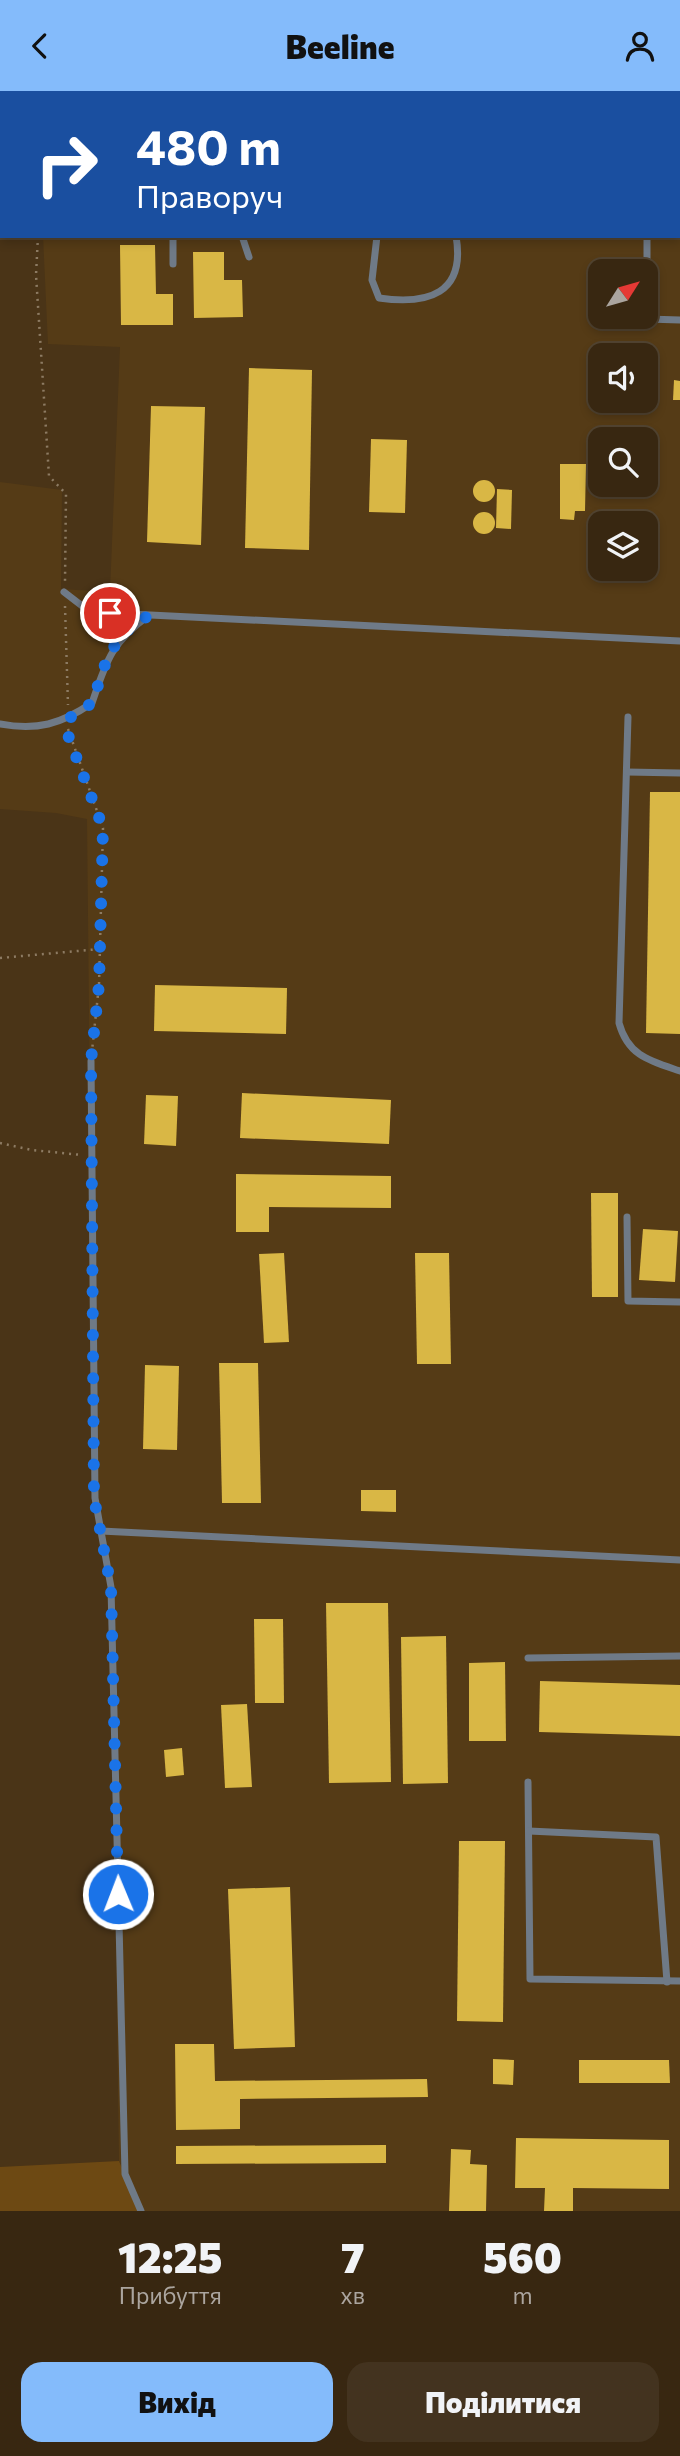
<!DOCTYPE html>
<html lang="uk">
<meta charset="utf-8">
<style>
body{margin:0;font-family:Commissioner,sans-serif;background:#43331f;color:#f1f3f6;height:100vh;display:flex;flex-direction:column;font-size:26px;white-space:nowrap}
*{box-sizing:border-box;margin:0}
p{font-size:23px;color:#aba59f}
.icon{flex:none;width:38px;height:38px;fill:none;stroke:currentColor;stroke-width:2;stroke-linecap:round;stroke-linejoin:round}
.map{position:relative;height:2120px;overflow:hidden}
.sheet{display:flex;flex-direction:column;background:#382711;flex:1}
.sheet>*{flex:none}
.guide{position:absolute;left:0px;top:0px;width:681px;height:147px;box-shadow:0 4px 10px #0003,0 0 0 2px #524431;background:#1a4fa0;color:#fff;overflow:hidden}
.needle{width:46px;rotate:53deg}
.buttons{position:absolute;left:588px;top:168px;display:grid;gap:14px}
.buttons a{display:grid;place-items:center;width:70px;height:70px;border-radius:14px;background:#382711;box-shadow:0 4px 10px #0003,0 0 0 2px #524431;font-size:35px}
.pin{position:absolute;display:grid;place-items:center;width:60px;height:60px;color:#fff;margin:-30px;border:4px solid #fff;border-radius:50%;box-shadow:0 2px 7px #0007}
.me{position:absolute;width:77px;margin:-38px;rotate:359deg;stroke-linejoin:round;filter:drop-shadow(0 0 5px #0008)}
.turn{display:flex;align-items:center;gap:24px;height:147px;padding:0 21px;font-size:32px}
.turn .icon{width:91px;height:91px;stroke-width:2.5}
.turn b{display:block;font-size:49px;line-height:60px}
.eta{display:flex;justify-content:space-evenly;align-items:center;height:119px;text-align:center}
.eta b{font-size:42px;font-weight:800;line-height:49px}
.cta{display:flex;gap:14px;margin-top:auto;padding:14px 21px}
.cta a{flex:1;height:80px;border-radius:21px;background:#84bbfb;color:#111;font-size:28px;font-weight:800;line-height:80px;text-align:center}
.cta a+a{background:#43331f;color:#f1f3f6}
header{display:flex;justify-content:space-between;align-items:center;height:91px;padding:0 21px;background:#84bbfb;color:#111;font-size:32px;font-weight:800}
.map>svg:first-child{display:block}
.built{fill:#553b16;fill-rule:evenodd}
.green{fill:#6d4913}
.building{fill:#d9b745}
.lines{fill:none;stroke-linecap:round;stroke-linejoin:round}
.path{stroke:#8d7b63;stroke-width:2.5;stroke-dasharray:2 5;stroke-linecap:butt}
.service{stroke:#6f7a87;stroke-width:7}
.route{stroke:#1a73e8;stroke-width:12;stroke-dasharray:0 21.6}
</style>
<header><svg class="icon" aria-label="back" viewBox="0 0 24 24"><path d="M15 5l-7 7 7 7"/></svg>Beeline<svg class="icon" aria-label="person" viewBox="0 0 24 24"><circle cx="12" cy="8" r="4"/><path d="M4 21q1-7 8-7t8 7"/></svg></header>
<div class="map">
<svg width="680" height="2120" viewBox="0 0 680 2120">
<rect width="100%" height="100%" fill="#4a3417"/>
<path class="built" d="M0,0H680V2120H141L119,2070L111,1496L94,1407L87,728L56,722L0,718V391L62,399L61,498L110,501L120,256L48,253L43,145H679V2H2V80ZM600,180H646V226H600ZM600,264H646V310H600ZM600,348H646V394H600ZM600,432H646V478H600Z"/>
<path class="green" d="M119,2070L141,2120H0V2076Z"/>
<g class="building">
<path d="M120,154H155L156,203H173V234H121Z"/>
<path d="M193,161H224V189H242L243,226L194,227Z"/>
<path d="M249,277L312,279L309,459L245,457Z"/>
<path d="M674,289L680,290V309H673Z"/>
<path d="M151,315L205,316L201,454L147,451Z"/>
<path d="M371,348L407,349L405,422L369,421Z"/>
<path d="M560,373H586L585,420H575L574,429L560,428Z"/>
<circle cx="484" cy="400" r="11"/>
<path d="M497,398L512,399L511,438L496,437Z"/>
<circle cx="484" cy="432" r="11"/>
<path d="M650,701H680V943L646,942Z"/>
<path d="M155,894L287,897L286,943L154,940Z"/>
<path d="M242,1002L391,1009L389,1053L240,1047Z"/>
<path d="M146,1004L178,1005L176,1055L144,1053Z"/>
<path d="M236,1083L391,1085V1117L269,1116V1141H236Z"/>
<path d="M591,1102H618V1206H592Z"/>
<path d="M643,1138L678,1140L675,1191L639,1189Z"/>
<path d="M284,1162L289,1251L264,1252L259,1163Z"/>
<path d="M415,1162H449L451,1273H417Z"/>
<path d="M219,1272H258L261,1412H222Z"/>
<path d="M145,1274L179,1275L177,1359L143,1358Z"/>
<path d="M361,1399H396V1421L361,1420Z"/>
<path d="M326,1512H388L391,1691L329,1692Z"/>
<path d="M254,1528H283L284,1612H255Z"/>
<path d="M446,1545L448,1692L403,1693L401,1546Z"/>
<path d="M505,1571L506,1650H469V1572Z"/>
<path d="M540,1590L680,1594V1645L539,1641Z"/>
<path d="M247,1613L252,1696L225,1697L221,1614Z"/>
<path d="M182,1657L184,1684L166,1686L164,1659Z"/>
<path d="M459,1750H505L503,1931L457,1930Z"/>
<path d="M290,1796L295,1956L234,1958L228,1798Z"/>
<path d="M175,1953H214L215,1990L427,1988L428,2006L240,2008V2038L176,2039Z"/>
<path d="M493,1968L514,1969L513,1994L493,1993Z"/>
<path d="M579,1969H669L670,1992H579Z"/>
<path d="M516,2047L669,2049V2098L573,2097V2120H544L545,2097H515Z"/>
<path d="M386,2054V2072L176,2073V2055Z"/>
<path d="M451,2058L471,2059L470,2073L487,2074L486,2120H449Z"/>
</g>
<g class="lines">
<g class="path">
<path d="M27,0L28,2"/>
<path d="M38,145L36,184L49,385L66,403L65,491"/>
<path d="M65,515L68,614"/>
<path d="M68,638L103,737L99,894L92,960"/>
<path d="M0,867L100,858"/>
<path d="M0,1052L32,1059L82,1064"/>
</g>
<g class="service">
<path d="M493,0L496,2"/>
<path d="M679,26H680"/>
<path d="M679,79H680"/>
<path d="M173,145V173"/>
<path d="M242,145L249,166"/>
<path d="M377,145L372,189L379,207C428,214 466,203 456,145"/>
<path d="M647,145V228L680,229"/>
<path d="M64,501L90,521L680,550"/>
<path d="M628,626L619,932C628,965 650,970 680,980"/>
<path d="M0,633C37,640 61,633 92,612C106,571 111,552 148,525"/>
<path d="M627,681L680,682"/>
<path d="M91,970L95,1407L111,1496L125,2083L141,2120"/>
<path d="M627,1126L628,1210L680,1211"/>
<path d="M101,1440L680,1469"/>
<path d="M528,1567L680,1565"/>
<path d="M528,1691L530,1888L680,1890"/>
<path d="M529,1740L656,1746L667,1891"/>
</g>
</g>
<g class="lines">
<path class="route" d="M110,522L149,524L128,539L109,562L92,612L68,628V644L103,737L99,894L91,970L94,1407L111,1496L118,1803"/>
</g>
</svg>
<div class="buttons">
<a><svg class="needle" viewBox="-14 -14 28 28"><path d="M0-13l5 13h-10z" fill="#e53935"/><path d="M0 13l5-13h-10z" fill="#aba59f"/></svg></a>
<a><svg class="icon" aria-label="sound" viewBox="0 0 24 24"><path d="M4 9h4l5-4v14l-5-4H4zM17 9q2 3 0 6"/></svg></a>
<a><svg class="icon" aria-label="search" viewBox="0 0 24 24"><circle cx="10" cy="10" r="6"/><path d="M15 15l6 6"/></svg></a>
<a><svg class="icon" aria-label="layers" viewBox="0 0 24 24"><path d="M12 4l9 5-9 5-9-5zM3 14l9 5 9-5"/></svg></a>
</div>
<div class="pin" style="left:110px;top:522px;background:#d93025"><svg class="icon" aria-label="arrive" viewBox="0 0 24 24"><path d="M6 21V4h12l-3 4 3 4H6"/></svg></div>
<svg class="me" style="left:118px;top:1803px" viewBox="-20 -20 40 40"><circle r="17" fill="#1a73e8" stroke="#fff" stroke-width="3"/><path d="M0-11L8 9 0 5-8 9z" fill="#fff"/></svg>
<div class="guide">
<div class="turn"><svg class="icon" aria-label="right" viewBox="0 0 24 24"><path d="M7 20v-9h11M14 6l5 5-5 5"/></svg><div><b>480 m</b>Праворуч</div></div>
</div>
</div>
<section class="sheet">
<div class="eta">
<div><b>12:25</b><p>Прибуття</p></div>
<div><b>7</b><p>хв</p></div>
<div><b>560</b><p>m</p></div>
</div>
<div class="cta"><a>Вихід</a><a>Поділитися</a></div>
</section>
